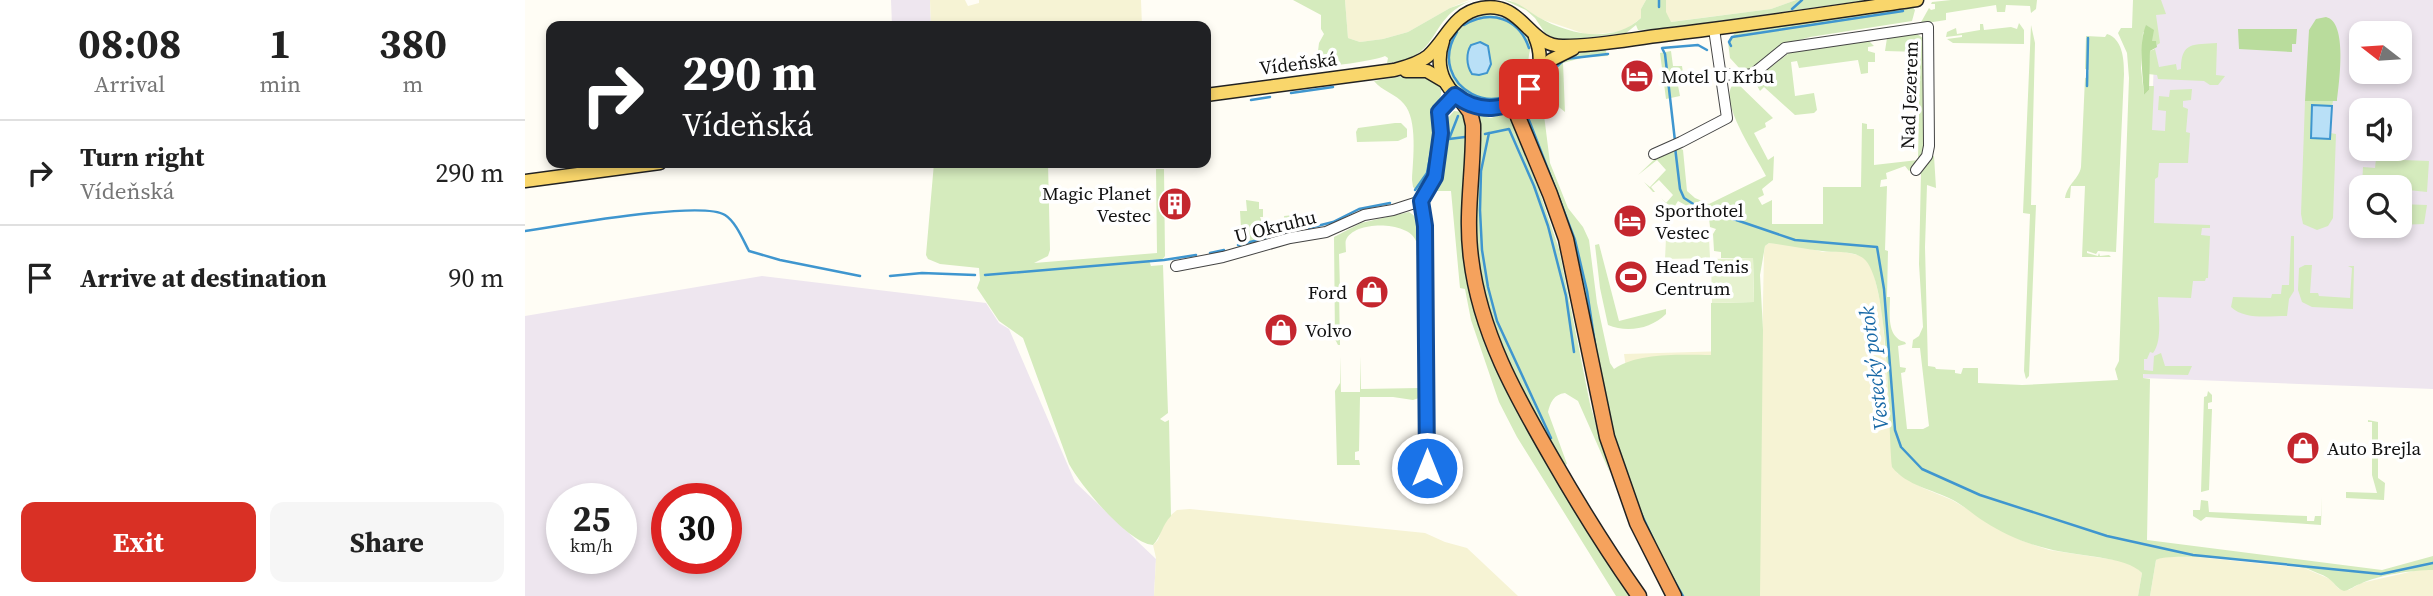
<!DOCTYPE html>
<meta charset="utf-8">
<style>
body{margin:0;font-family:"Source Serif 4",serif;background:#f6f6f6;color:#222;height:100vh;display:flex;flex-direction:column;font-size:26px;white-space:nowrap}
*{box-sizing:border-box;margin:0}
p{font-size:23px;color:#767676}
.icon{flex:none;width:38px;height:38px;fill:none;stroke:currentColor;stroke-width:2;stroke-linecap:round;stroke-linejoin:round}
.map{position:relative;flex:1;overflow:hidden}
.panel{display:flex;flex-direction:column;background:#fff;width:525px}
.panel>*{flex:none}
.top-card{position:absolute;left:21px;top:21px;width:665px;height:147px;border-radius:14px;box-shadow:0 4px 10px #0003;background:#202124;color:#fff;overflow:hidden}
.needle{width:46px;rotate:287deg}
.controls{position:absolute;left:1824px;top:21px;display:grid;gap:14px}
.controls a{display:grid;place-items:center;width:63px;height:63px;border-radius:14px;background:#fff;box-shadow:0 4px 10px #0003;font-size:35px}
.speed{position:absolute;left:21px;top:483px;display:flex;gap:14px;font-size:35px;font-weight:700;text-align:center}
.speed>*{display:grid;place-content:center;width:91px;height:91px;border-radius:50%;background:#fff;box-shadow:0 4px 10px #0003;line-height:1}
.speed small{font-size:18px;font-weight:400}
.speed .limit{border:10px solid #d22;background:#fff;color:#111}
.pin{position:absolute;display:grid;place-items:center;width:60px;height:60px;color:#fff;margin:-30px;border-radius:14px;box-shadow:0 4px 10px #0006}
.me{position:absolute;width:77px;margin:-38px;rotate:0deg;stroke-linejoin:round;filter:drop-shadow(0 0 5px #0008)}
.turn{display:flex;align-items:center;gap:24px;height:147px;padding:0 21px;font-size:32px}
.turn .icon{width:91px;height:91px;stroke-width:2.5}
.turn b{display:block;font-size:49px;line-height:60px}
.eta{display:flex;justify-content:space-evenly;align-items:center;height:119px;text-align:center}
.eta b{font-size:42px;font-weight:700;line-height:49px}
.action{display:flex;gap:14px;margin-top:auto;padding:14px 21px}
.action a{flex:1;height:80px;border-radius:14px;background:#d93025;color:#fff;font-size:28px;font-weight:700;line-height:80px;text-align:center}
.action a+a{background:#f6f6f6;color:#222}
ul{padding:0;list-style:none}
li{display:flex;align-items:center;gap:21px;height:105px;padding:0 21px;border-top:2px solid #e0e0e0}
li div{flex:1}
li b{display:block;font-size:26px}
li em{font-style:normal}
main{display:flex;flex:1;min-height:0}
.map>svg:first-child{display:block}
.industrial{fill:#eee6ef;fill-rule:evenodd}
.farmland{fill:#f6f3d4}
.green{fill:#d5ebbd}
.forest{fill:#b9dc9c}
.pitch{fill:#e6f2cf}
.water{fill:#b9e0f7;stroke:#3f96cf;stroke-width:2}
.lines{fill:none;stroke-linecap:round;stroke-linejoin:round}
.stream{stroke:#3f96cf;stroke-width:2.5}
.minor-casing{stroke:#444;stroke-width:12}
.major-casing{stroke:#222;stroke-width:15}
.highway-casing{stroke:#222;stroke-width:17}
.minor{stroke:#fff;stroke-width:10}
.major{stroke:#f9d66b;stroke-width:12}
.highway{stroke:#f5a25d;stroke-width:14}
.route-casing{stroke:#114b97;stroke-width:18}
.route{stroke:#1a73e8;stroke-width:12}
.labels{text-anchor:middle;stroke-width:7;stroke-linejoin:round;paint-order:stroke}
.street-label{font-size:19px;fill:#111;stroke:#fff}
.poi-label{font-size:19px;fill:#111;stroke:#fff;text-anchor:start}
.water-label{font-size:21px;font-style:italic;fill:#1768a6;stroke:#fff}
</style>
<main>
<section class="panel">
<div class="eta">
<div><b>08:08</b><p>Arrival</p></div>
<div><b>1</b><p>min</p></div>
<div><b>380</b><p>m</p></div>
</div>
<ul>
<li><svg class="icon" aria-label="right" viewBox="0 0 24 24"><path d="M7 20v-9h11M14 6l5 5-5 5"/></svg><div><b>Turn right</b><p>Vídeňská</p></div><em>290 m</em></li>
<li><svg class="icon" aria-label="arrive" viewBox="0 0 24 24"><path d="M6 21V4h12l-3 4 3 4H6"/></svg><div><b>Arrive at destination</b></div><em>90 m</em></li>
</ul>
<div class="action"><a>Exit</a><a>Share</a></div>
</section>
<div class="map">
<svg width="1908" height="596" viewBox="0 0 1908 596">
<rect width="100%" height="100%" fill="#fffdf5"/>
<g class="industrial">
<path d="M366,0H405L406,26H367Z"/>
<path d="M1631,0H1908V389L1618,378ZM1836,33H1874V72H1836ZM1836,110H1874V149H1836ZM1836,187H1874V226H1836Z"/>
<path d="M237,276L461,303L474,323L484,329L550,482L631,559L629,596H0V316ZM37,499H96V558H37ZM142,499H201V558H142Z"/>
</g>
<g class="farmland">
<path d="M405,0H440L443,6L454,3V0H616L617,26H406Z"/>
<path d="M820,0H944L925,8L883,32L858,39L835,42L823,38Z"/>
<path d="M985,0H1121L1116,9V18L1099,31L1063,35L1016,19Z"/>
<path d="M1141,0H1271L1246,9L1145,22L1140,12Z"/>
<path d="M1244,243L1270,245L1298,252L1315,251L1337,256L1347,266L1357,310L1367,439L1366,452L1372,473L1398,488L1427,500L1495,540L1524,550L1597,561L1610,566L1617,573L1613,596H1182L1115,466L1099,354L1237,350L1239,253L1240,246Z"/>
<path d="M665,509L900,533L920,542L942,548L993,596H629L631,558L628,545L633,540L638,525L646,515L652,510Z"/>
<path d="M1636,556L1672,557L1779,568L1805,579L1814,589L1824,590L1836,583L1867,576L1893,570H1908V596H1625L1631,560Z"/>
</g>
<g class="green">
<path d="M768,0H820L823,38L835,42L858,39L883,32L925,8L948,0C900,18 919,58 862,63L863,58L860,56C851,60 804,68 797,65L793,61V55H796L797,52L793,51L794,43L799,34L796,29V15Z"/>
<path d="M979,0C993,1 1003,11 1013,17C1044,35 1088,44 1116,18V9L1121,0H1141V12L1146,22L1246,9L1271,0H1342L1136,29L1113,30L1111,25L1101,33L1034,41L1020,33L1010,18L1001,10Z"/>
<path d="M1426,0H1512L1511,9L1506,13L1505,6L1481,5L1480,12H1472L1471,5L1421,13V20L1395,24L1404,8L1406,10L1410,9V4H1406L1407,2Z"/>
<path d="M1608,0H1636L1641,14L1631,15L1635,43L1632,45L1631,42H1627V38L1618,32L1616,68L1619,95L1624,90L1623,86H1629L1627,130L1640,131L1641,111L1633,110L1634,96L1644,97L1645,90L1667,89L1666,100L1658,101V107L1663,109L1661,132L1665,133L1663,163H1634L1633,177L1630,179L1629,223L1685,225V228H1677L1676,235L1685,236L1683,278H1681L1680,281H1668L1666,298L1633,297C1633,314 1638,340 1628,353L1625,352L1622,359H1619V370L1628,371L1629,356L1636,353L1640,366H1667L1663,375L1618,374V378L1625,379L1622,540L1857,570L1908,556V570C1887,570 1854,575 1835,584C1829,586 1825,590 1819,591C1812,589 1809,582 1803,578C1797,574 1789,572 1783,569C1765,563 1643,551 1631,560L1625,596H1613L1617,573C1602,556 1548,556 1524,549C1501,544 1479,534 1460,522C1449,515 1439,506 1428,500C1407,489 1382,486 1367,467C1363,429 1365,277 1338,258C1327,250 1310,253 1297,251C1279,249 1262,245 1244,243L1240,246L1235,275L1238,330L1235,596H1152L1136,567L1088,450L1051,272L1002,133L999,108L1004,101L1013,103L1018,107L1025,163L1043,208L1058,227L1064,240L1072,303L1085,363L1089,369C1114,352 1156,355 1186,355V303L1229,302L1228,258H1196V252L1189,251L1188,234L1191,229L1185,227L1184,218L1153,201L1148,209L1136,198L1141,203L1148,195L1134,180L1126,187L1130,192H1128L1119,182L1125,187L1141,170L1132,160L1113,175L1134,155L1154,148L1158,150L1162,191L1170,198L1184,204L1241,176C1233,158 1188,96 1211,82L1248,118L1240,123L1241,127L1229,133L1243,160L1249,156L1248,180L1237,189L1239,195L1233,198L1237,205L1247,200V224H1298V187H1336L1337,123L1342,124V129H1349V165L1393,160L1395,52L1360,51L1362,38L1392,34L1398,38L1401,124L1399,152C1396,159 1390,167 1384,171L1380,166L1361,173L1362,179L1356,180L1355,187L1362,186L1360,250L1363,251L1362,297H1365C1365,313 1361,337 1380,342L1381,344L1373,346L1375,367L1381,368L1380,372L1376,373L1382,429H1398L1404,426L1395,348H1387L1388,340L1394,336L1398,327L1394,264L1396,173L1405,157L1409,156L1411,188L1402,185L1400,247L1403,366L1410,367L1411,369L1430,370V373L1436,374L1438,368H1453V383L1497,385L1593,380L1590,369L1594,361L1604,78L1602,53L1593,33L1596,28H1607Z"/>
<path d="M1386,5L1390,10L1387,21L1285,37L1257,45L1226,70L1215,69L1205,58L1203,42L1210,33Z"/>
<path d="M958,15C981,14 996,24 1006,44C1005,55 1001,59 1006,70C1002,82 995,91 982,97C926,123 892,32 958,15Z"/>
<path d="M1494,23L1499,30V44L1428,43L1422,39L1437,37V35L1421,37L1422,32L1431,28L1432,34L1455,30V24H1458L1459,30L1486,27L1492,29Z"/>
<path d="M1506,25L1510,43L1506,205H1511L1504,376L1501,379L1499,371L1505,214L1498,213Z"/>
<path d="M1582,34C1598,39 1599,60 1599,74L1591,252L1573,251L1571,254L1562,251V253L1573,256L1574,253L1575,256L1584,255L1586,257H1557L1560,186H1546L1545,198H1540C1543,183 1554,179 1556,167L1560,78L1563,77L1564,70L1560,69L1561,36L1580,37Z"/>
<path d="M1344,41L1349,46L1343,47V51L1350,53V62H1343V73L1336,74L1333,60L1274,68L1272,61L1266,62L1270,96L1289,93L1292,110L1289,113L1270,115L1239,87L1235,91L1230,82L1233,77L1264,53Z"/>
<path d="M1692,43L1691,75L1700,76L1693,85H1685L1679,81L1633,79L1632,75L1623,74L1625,51L1630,49L1634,67L1651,64L1652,70L1656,69C1656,41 1669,45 1692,43Z"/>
<path d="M1080,49L1083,56L1060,57L1038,63L1040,112L1030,104L1032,87L1025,88L1019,99L1012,91C1026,57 1046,53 1080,49Z"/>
<path d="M1146,51L1148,66H1157L1158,73L1151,75L1155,96L1141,99L1135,53Z"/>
<path d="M891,74C900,76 910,77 915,87C920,97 909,103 908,113C907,120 911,127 911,135C910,151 908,183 892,191L888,187L887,180C888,160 893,120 879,104C871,94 857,91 849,81Z"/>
<path d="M1780,101H1808L1807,106H1788L1786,138L1805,139V133L1811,134L1808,218L1803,226L1792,230L1778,224L1776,214Z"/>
<path d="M929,111L938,112L941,115L955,328L1106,596H1091L992,437L974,402L946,320L940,289L935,288L926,191H912L906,195L914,181L922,119Z"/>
<path d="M987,111L988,126L1014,190L1034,249L1065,404L1085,473L1053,401L1040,393C1029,394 1025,403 1023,412L1042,464L1037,466L1006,414L959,306L949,242L950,181L957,132L952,115L966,118Z"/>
<path d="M870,123H876L882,129V137L873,141L832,142L831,132L833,128Z"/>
<path d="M1851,159L1904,161L1902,192L1874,189V187H1837L1838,167L1850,168Z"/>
<path d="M409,163H523L525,250L523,256L509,263L632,253L631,169H639L640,256L638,259L624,260L626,266L638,265L643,413L635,419L640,422L644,420L646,516C637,525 636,537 628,545C603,543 556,486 544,464L498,338L474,321L452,288L455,280L454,268L415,264L403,259L401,255Z"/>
<path d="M721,200L734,202V209H738V217H735L740,230L761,227L759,216L769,215L764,218V227L756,230V233L773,229V232L714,248L713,246L717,244L715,211H722Z"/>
<path d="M1874,204L1902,205L1899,224L1874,225Z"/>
<path d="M884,212C895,218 895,230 895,241H891C884,221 829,220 821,240C820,242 821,249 821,252L814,254L815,289H818L814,291L815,345H813L810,339L809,237L836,223Z"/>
<path d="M1766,236H1769V291L1764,299L1762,316C1743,316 1720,320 1706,307L1708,297L1746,298L1747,294H1756L1757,285H1764Z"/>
<path d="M1074,244L1094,321L1141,309V314C1126,329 1102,333 1083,325L1075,288L1070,245Z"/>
<path d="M1780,265H1787L1785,293H1793L1794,296L1825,298L1827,268L1823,266H1829L1828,309L1787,307L1777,302L1773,290L1774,268Z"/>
<path d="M896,301L897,397L888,400L868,397H835L834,451L830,452V460H834L835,465H812L810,391L815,383V356L816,392H835V356L836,389L894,388L893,304Z"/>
<path d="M1683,391L1687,395V402L1683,403V409H1687L1684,490L1676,492L1679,397L1682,396Z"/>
<path d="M1843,420L1853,422V478L1860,483L1859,500L1821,498V492L1852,493L1847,475V422H1843Z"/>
<path d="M1797,496L1796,525L1681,517L1676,521L1668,516V510H1675L1676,500L1683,501L1684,512L1782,516V521H1789L1790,516H1796Z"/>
</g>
<g class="forest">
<path d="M1801,17C1823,22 1814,83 1812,101H1780L1784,30L1791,19Z"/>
<path d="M1621,25L1629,30L1627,41H1631L1632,47L1625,51L1624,90L1619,95C1618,75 1613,44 1621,25Z"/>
<path d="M1713,29H1772L1771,44H1767V52L1714,49Z"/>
</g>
<g class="pitch">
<path d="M1141,238H1184L1185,258L1140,259Z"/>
<path d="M1228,258L1229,302L1187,303L1186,259Z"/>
</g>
<g class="water">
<path d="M955,42L963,46L966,64L962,73L954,75L947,74C941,65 941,53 946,45Z"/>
<path d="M1787,105L1807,106L1805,139L1786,138Z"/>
</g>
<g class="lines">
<g class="stream">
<path d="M1134,7V0"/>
<path d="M1267,9L1277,0"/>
<path d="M939,25C966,9 994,18 1004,48"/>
<path d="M932,32C898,86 981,130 1005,70"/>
<path d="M1206,46L1204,42L1207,37L1378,11"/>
<path d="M1562,86L1563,38"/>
<path d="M766,93L808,87"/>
<path d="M1017,94L1028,70L1040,59L1083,54"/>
<path d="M726,100L745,97"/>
<path d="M1009,101L1002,115L1050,240L1062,291L1071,351"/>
<path d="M933,116L924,139L940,137"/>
<path d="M964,133L956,171L955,210L957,250L963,287L972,321L1026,438"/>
<path d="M960,134L984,129L1009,186L1023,226L1041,296L1049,352"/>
<path d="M1150,141L1140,54L1137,48L1173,45L1182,50"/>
<path d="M1150,147L1155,189L1159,198L1173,207L1270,240L1352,247L1359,289L1370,430L1376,447L1397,469L1455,495L1582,536L1668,555L1856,574L1908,563"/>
<path d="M890,190L902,173L908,142"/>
<path d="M784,228L808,222L834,209L865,203"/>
<path d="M0,231C35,226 176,200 200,215C211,222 218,240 224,251L255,260L335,276"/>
<path d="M713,245L773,230"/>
<path d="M685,253L699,250"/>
<path d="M460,275L639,260L671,255"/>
<path d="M365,276L397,273L450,275"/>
<path d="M1114,509L1129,541"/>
<path d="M1146,575L1158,596"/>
</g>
<defs>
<g id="minor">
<path d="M1196,73L1213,76L1228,74L1260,48L1403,27L1404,146L1402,156L1391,170"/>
<path d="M1129,154L1156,142L1202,118L1189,29"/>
<path d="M896,201L900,226L903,492"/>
<path d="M651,266L698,257L765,238L801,232L839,215L868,210L896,201L909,181L916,133L914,112L930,95"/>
</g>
<g id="major">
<path d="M918,41C897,102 983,136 1010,79C1017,64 1016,51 1010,37"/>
<path d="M881,71H902L919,81"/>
<path d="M1013,75L1026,60L1048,49"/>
<path d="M681,95L869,70C880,67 893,64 903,56C922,39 928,13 957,8C999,1 1002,47 1039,46C1072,46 1106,39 1139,35C1224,25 1308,12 1392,0"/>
<path d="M0,181L135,163"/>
</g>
<g id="highway">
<path d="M999,95L993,117L1025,194L1041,239L1082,437L1112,523L1149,596"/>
<path d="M936,100L945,112L948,125C949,170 940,213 946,258C955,333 991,396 1028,460C1055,507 1083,552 1114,596"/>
</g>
</defs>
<use href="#minor" class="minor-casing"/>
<use href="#major" class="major-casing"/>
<use href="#highway" class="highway-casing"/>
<use href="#minor" class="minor"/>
<use href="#major" class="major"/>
<use href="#highway" class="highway"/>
</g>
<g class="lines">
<defs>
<path id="route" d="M902,468L900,226L896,201L910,177L916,133L914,112L930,95C953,114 985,112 1004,89"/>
</defs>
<use href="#route" class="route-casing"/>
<use href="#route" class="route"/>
</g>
<defs>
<symbol id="hotel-disc" viewBox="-11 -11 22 22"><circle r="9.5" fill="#c4262e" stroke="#fff"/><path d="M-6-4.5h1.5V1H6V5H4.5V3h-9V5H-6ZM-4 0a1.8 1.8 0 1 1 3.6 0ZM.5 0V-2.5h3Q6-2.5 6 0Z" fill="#fff"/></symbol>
<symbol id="building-disc" viewBox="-11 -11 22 22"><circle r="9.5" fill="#c4262e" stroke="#fff"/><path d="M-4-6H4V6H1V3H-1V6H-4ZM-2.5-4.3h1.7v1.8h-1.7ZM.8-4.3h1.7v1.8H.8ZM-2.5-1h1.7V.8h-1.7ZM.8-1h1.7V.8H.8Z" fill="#fff"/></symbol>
<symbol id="stadium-disc" viewBox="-11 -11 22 22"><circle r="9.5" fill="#c4262e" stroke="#fff"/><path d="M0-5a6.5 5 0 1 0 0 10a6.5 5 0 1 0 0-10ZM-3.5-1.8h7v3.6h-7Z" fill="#fff"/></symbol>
<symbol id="shop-disc" viewBox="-11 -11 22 22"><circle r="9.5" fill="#c4262e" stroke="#fff"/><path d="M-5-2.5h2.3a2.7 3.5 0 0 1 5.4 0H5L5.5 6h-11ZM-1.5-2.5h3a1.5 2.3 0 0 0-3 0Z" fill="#fff"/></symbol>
</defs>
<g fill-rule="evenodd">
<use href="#hotel-disc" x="1093" y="57" width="38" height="38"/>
<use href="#building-disc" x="631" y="185" width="38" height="38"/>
<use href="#hotel-disc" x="1086" y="202" width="38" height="38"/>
<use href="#stadium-disc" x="1087" y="258" width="38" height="38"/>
<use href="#shop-disc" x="828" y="273" width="38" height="38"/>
<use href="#shop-disc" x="737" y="311" width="38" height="38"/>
<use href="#shop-disc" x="1759" y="429" width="38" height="38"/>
</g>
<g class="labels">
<g class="street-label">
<text transform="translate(773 63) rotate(-7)" y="7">Vídeňská</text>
<text transform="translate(1384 95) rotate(-88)" y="7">Nad Jezerem</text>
<text transform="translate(750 226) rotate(-14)" y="7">U Okruhu</text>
</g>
<g class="poi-label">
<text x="1136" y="83">Motel U Krbu</text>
<text x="626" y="200" text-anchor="end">Magic Planet<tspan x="626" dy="22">Vestec</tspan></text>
<text x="1130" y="217">Sporthotel<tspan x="1130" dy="22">Vestec</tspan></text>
<text x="1130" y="273">Head Tenis<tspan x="1130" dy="22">Centrum</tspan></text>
<text x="822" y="299" text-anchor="end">Ford</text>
<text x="780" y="337">Volvo</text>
<text x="1802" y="455">Auto Brejla</text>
</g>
<g class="water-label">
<text transform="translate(1349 368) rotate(-97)" y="7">Vestecký potok</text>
</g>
</g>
</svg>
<div class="controls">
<a><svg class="needle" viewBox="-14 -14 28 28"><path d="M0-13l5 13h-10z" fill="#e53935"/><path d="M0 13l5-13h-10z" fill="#767676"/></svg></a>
<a><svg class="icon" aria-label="sound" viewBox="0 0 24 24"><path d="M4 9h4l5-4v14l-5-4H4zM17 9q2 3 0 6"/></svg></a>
<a><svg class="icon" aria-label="search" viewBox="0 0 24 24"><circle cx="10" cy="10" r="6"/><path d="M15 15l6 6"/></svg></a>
</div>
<div class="speed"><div>25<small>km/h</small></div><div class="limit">30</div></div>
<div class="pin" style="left:1004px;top:89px;background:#d93025"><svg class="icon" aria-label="arrive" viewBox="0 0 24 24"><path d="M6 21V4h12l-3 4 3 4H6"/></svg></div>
<svg class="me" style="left:902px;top:468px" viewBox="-20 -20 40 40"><circle r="17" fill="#1a73e8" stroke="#fff" stroke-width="3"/><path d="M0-11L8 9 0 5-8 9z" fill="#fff"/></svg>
<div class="top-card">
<div class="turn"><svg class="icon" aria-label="right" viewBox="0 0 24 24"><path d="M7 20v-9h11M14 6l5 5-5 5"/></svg><div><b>290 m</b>Vídeňská</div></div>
</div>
</div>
</main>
